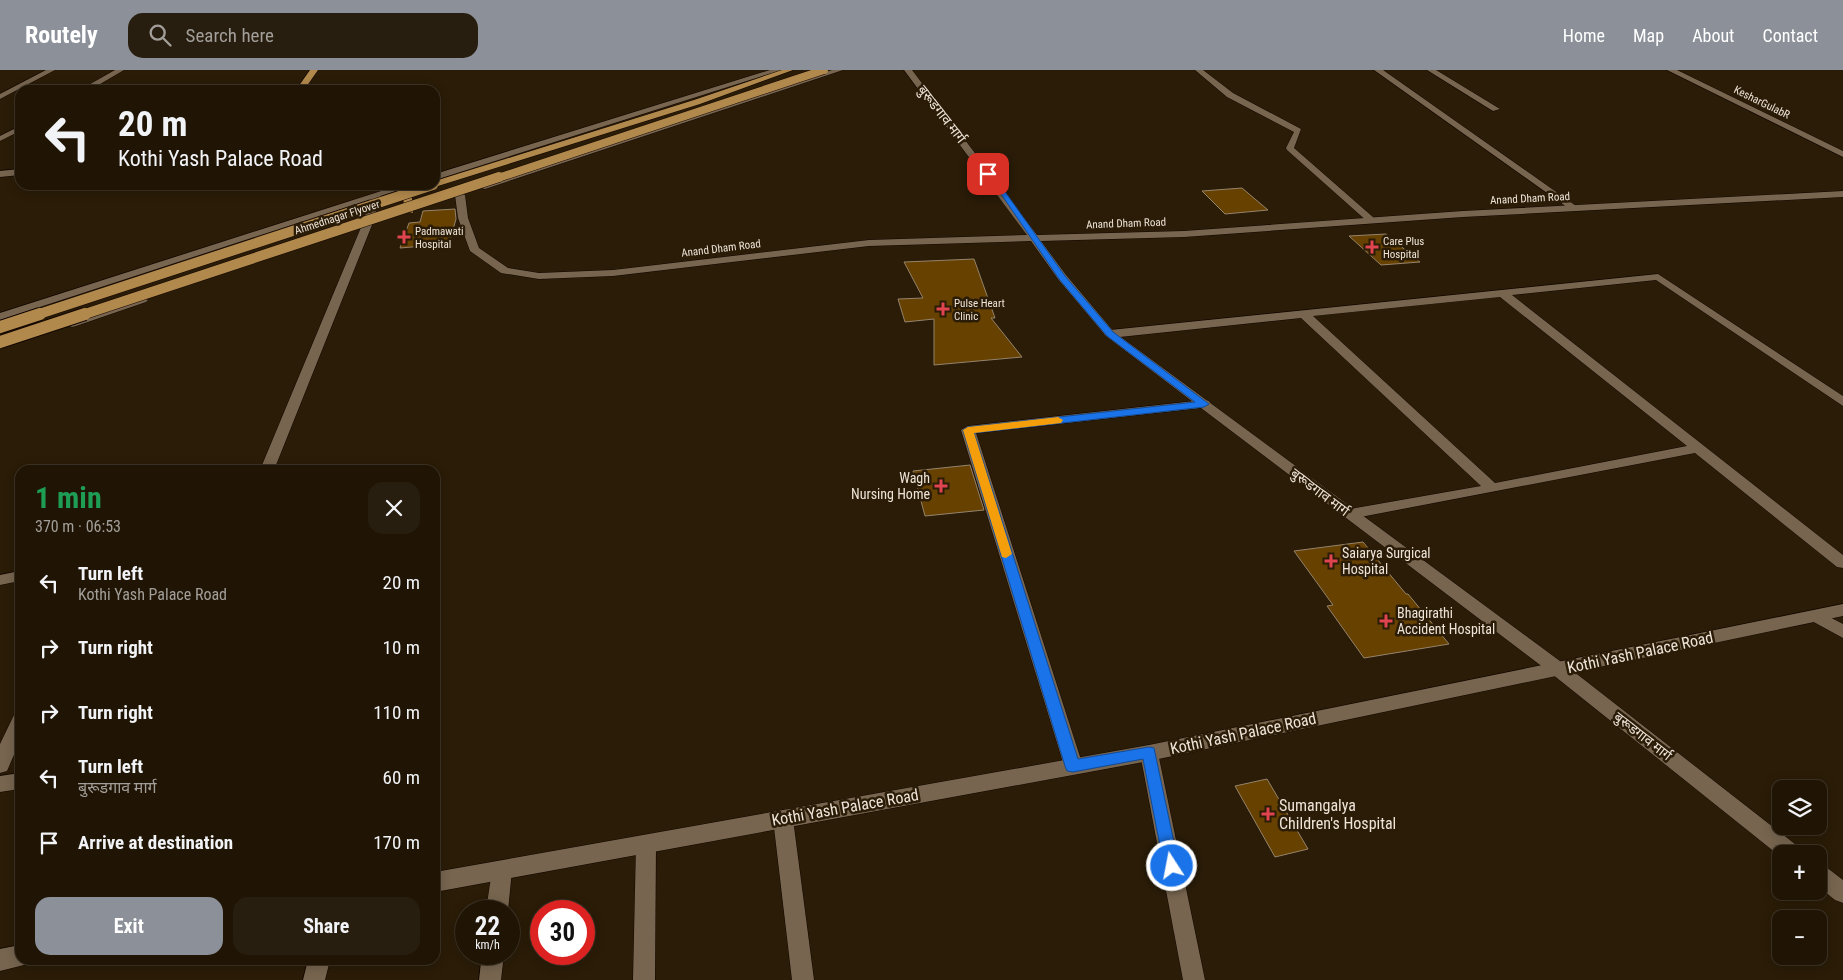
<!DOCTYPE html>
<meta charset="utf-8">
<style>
body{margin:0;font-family:"Roboto Condensed","Noto Sans Devanagari",sans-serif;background:#281e0f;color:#f1f3f6;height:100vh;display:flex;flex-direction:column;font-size:19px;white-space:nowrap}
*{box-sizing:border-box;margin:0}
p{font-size:16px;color:#a29f9a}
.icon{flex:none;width:28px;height:28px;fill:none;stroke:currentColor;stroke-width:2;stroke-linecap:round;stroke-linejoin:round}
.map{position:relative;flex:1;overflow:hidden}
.side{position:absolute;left:15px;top:395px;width:425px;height:500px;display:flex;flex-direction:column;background:#201505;border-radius:15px;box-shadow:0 2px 12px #0003,0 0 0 1px #3d3427}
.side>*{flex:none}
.banner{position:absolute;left:15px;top:15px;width:425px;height:105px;border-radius:15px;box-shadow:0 2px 12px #0003,0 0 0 1px #3d3427;background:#201505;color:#f1f3f6;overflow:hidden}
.buttons{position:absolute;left:1772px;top:710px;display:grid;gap:10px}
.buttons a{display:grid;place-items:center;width:55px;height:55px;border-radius:10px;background:#201505;box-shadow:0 2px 12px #0003,0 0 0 1px #3d3427;font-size:25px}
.speed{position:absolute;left:455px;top:830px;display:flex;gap:10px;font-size:25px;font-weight:700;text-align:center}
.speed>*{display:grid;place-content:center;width:65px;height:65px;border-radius:50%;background:#201505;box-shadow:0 2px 12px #0003,0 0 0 1px #3d3427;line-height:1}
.speed small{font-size:12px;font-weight:400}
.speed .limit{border:8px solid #d22;background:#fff;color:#111}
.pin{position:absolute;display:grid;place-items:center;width:42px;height:42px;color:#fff;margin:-21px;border-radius:10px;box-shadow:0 2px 8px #0006}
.me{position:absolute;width:55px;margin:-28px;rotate:349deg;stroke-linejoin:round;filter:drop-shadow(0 0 4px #0008)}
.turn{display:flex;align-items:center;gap:18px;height:105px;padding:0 20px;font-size:22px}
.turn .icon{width:65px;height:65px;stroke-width:2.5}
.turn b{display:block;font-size:35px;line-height:42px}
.round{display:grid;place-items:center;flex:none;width:52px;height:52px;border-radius:15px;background:#281e0f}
.headline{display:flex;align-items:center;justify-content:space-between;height:85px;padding:0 20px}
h1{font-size:30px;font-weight:700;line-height:38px;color:#1e9e55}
.action{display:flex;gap:10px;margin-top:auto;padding:10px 20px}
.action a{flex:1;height:58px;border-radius:15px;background:#8c9099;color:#fff;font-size:20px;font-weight:700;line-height:58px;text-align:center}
.action a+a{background:#281e0f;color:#f1f3f6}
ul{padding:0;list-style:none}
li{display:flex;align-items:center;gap:15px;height:65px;padding:0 20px}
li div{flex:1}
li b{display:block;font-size:19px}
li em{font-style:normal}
header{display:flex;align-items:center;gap:30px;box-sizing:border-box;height:70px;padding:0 25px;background:#8c9099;color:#fff}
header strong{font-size:24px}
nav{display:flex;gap:28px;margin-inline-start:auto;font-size:18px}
.search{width:350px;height:45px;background:#281e0f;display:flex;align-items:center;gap:12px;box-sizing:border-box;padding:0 18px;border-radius:15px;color:#a29f9a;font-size:19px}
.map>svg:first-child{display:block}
.building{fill:#674100;stroke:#95836c}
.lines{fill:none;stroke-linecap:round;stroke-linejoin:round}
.minor-casing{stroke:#120600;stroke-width:1}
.tertiary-casing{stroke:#120600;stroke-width:1}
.secondary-casing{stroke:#120600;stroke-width:1}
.trunk-casing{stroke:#120600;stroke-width:1}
.minor{fill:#77654f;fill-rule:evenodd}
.tertiary{fill:#77654f;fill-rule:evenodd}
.secondary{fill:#77654f;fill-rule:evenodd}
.trunk{fill:#b2894c;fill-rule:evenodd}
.trunk-bridge-far2-casing{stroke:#120600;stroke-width:9;stroke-linecap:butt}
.trunk-bridge-far1-casing{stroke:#120600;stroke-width:11;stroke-linecap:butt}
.trunk-bridge-casing{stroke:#120600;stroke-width:14;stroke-linecap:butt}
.trunk-bridge-far2{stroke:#b2894c;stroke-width:8}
.trunk-bridge-far1{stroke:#b2894c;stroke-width:10}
.trunk-bridge{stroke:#b2894c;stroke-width:12}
.route{fill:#1a73e8;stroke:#114b97}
.slow{fill:#f59e0b}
.health-dot{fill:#e0444e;stroke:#2a1c07;stroke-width:2}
.labels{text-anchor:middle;stroke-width:5;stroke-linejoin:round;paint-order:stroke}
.far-street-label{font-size:11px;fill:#efe4d8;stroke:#2a1c07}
.far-poi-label{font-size:11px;fill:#efe4d8;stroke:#2a1c07;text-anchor:start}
.street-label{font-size:14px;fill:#efe4d8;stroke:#2a1c07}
.poi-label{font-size:14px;fill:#efe4d8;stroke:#2a1c07;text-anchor:start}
.near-street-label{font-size:16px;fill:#efe4d8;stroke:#2a1c07}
.near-poi-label{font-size:16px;fill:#efe4d8;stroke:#2a1c07;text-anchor:start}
</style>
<header>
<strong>Routely</strong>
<div class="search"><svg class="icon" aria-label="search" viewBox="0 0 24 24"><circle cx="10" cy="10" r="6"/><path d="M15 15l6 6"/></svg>Search here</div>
<nav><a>Home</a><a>Map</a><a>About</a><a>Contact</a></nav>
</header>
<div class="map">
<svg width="1843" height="910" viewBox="0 0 1843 910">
<rect width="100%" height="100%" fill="#2a1c07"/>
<g class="building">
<path d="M1242,118L1268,140L1225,144L1202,121Z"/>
<path d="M455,139L456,149L449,174L400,178L409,153L420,152L423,141Z"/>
<path d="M1386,164L1420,192L1381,195L1349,166Z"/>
<path d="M974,189L995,248H991L1022,287L934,295V249L905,252L898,229L923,228L904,192Z"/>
<path d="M970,395L984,440L925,446L913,401Z"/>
<path d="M1363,472L1406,524H1408L1449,574L1364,588L1327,536L1333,535L1294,481Z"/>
<path d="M1267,709L1308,779L1275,787L1235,716Z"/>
</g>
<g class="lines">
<defs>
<g id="minor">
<path d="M46,0H55L0,29V24Z"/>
<path d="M115,0H124L90,20H52L56,18L85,17Z"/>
<path d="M1195,0H1203L1233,23L1301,59L1294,78L1374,148V152H1368L1287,80L1286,78L1294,62L1227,27Z"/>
<path d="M1374,0H1383L1579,138L1571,140Z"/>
<path d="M1427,0H1436L1500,39L1493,41Z"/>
<path d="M1667,0H1677L1843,81V87Z"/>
<path d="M20,56V61L0,71V66Z"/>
<path d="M20,99V105L0,107V101Z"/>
<path d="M376,123L381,126L372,155L274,400H260L362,155L371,126Z"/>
<path d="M1658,204L1843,326V336L1656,210L1512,225L1843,485V498L1837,497L1695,383L1350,449L1345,447L1343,444L1345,441L1350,439L1481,416L1301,248L1110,268L1104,264L1110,260ZM1500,227L1687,376L1495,413L1313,246Z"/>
<path d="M1204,330L1209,331L1210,334L1209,337L976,363L1083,696L1080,702L1073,704L1066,702L961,360L968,356Z"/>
<path d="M20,501V511L0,515V505Z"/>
<path d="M1816,540L1843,554V568L1810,550L1808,546L1810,542Z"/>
<path d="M20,643V671L7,701L0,703V674L14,645Z"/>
<path d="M1149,675L1156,678L1158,683L1205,910H1183L1140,683L1142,678Z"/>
<path d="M20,703V719L0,722V706Z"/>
<path d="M783,740L790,743L793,749L814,910H792L773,749L776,743Z"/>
<path d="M646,765L653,768L656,774L655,910H633L636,774L639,768Z"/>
<path d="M502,791L509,793L512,800L508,841H486L492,800L495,793Z"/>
<path d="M482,884H504L501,910H479Z"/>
<path d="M308,890H330L325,910H303Z"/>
</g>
<g id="tertiary">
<path d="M770,0H781L435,110V104Z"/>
<path d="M832,0H843L485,119L477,117Z"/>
<path d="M904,0H912L1037,165L1184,161L1463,141L1843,121V127L1463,147L1184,167L1041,171L1066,205L1114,262L1564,594L1800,778L1803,784H1781V787L1552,604L1106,266L1058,209L1031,171L869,176L613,206L539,209L501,203L470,181L458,148L455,125L460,122L465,125L468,148L479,178L508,198L539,203L613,200L869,170L1027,165Z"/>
<path d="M400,115H414L0,250V243Z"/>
<path d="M142,227L148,230L146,232L76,256L72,257L66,254Z"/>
<path d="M1819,795L1826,797L1843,810V833L1835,830L1819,817Z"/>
</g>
<g id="secondary">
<path d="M1843,534V546L1149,691L435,822V802L1149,675Z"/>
<path d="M20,875V890H30L28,894L0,901V879Z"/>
</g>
<g id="trunk">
<path d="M310,0H318L304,20H296Z"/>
<path d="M782,0H793L700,34L438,116L431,115H435V111L694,30Z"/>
<path d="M401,115H411L413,143L405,141Z"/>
</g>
</defs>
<use href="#minor" class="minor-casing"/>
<use href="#tertiary" class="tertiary-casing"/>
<use href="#secondary" class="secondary-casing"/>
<use href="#trunk" class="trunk-casing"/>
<use href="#minor" class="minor"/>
<use href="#tertiary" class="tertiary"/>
<use href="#secondary" class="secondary"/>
<use href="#trunk" class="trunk"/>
<defs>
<path id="trunk-bridge-far2" d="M495,109L824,0"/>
<g id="trunk-bridge-far1">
<path d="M36,245L433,115"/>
<path d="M82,245L499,107"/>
</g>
<g id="trunk-bridge">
<path d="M0,257L40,244"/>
<path d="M0,272L85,244"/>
</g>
</defs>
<use href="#trunk-bridge-far2" class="trunk-bridge-far2-casing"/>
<use href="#trunk-bridge-far1" class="trunk-bridge-far1-casing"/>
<use href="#trunk-bridge" class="trunk-bridge-casing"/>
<use href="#trunk-bridge-far2" class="trunk-bridge-far2"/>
<use href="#trunk-bridge-far1" class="trunk-bridge-far1"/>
<use href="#trunk-bridge" class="trunk-bridge"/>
</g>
<path class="route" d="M986,102H991L1065,206L1113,262L1209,334L1204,337L974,363L1078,689L1149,677L1154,678L1179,796L1177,801L1172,803L1166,801L1164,796L1143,689L1073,702L1067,701L1065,696L963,360L968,357L1195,332L1107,266L1059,209Z"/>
<path class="slow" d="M1058,347L1063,350L1061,353L974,363L1012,484L1006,488L1002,487L963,360L968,357Z"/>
<g class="health-dot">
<path d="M401.5 159.5h5v5h5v5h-5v5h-5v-5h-5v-5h5z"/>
<path d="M1369.5 169.5h5v5h5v5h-5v5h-5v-5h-5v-5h5z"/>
<path d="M940.5 231.5h5v5h5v5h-5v5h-5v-5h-5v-5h5z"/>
<path d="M938.5 408.5h5v5h5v5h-5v5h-5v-5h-5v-5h5z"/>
<path d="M1328.5 483.5h5v5h5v5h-5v5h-5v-5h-5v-5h5z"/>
<path d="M1383.5 543.5h5v5h5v5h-5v5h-5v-5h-5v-5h5z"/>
<path d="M1265.5 736.5h5v5h5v5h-5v5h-5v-5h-5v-5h5z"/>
</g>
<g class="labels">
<g class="far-street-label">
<text transform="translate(1762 32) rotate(26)" y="4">KesharGulabR</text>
<text transform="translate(1530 128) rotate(-3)" y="4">Anand Dham Road</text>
<text transform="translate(337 147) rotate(-18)" y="4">Ahmednagar Flyover</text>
<text transform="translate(1126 153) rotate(-2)" y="4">Anand Dham Road</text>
<text transform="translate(721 178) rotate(-7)" y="4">Anand Dham Road</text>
</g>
<g class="far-poi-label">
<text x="415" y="165">Padmawati<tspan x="415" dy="13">Hospital</tspan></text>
<text x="1383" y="175">Care Plus<tspan x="1383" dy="13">Hospital</tspan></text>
<text x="954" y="237">Pulse Heart<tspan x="954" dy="13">Clinic</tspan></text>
</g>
<g class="street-label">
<text transform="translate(942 44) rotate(52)" y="5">बुरूडगाव मार्ग</text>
<text transform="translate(1320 422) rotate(37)" y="5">बुरूडगाव मार्ग</text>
<text transform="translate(1643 666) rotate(38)" y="5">बुरूडगाव मार्ग</text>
</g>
<g class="poi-label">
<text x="930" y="413" text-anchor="end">Wagh<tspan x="930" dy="16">Nursing Home</tspan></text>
<text x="1342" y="488">Saiarya Surgical<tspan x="1342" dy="16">Hospital</tspan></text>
<text x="1397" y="548">Bhagirathi<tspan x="1397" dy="16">Accident Hospital</tspan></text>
</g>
<g class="near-street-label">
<text transform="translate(1640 582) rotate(-12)" y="6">Kothi Yash Palace Road</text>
<text transform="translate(1243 663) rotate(-12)" y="6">Kothi Yash Palace Road</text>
<text transform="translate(845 737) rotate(-10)" y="6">Kothi Yash Palace Road</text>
</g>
<g class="near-poi-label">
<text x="1279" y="741">Sumangalya<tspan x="1279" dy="18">Children's Hospital</tspan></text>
</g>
</g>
</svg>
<div class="buttons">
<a><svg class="icon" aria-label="layers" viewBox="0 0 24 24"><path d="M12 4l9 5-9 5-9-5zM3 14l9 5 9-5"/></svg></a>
<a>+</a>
<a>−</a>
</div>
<div class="speed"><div>22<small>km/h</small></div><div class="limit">30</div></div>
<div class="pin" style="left:988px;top:104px;background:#d93025"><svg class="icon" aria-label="arrive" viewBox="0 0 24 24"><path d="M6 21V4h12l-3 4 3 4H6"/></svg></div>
<svg class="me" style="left:1172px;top:796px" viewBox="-20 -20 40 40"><circle r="17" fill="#1a73e8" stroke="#fff" stroke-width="3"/><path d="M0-11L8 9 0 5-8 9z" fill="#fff"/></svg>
<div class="banner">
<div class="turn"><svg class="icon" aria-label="left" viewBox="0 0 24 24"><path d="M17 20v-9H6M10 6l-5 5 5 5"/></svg><div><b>20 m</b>Kothi Yash Palace Road</div></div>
</div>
<section class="side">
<div class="headline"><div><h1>1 min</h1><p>370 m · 06:53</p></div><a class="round"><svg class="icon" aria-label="close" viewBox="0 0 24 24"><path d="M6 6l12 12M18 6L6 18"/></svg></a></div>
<ul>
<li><svg class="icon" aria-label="left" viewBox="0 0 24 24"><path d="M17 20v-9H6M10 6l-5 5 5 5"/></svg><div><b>Turn left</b><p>Kothi Yash Palace Road</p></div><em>20 m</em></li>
<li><svg class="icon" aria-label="right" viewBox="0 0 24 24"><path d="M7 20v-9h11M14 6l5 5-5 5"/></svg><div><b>Turn right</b></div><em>10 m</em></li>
<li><svg class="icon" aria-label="right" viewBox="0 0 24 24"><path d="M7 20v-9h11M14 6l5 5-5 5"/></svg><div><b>Turn right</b></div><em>110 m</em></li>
<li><svg class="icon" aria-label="left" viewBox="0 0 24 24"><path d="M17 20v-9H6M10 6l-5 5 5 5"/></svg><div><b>Turn left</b><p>बुरूडगाव मार्ग</p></div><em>60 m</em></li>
<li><svg class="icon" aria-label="arrive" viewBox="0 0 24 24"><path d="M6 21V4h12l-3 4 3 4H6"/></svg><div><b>Arrive at destination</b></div><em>170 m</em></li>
</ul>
<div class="action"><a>Exit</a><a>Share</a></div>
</section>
</div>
